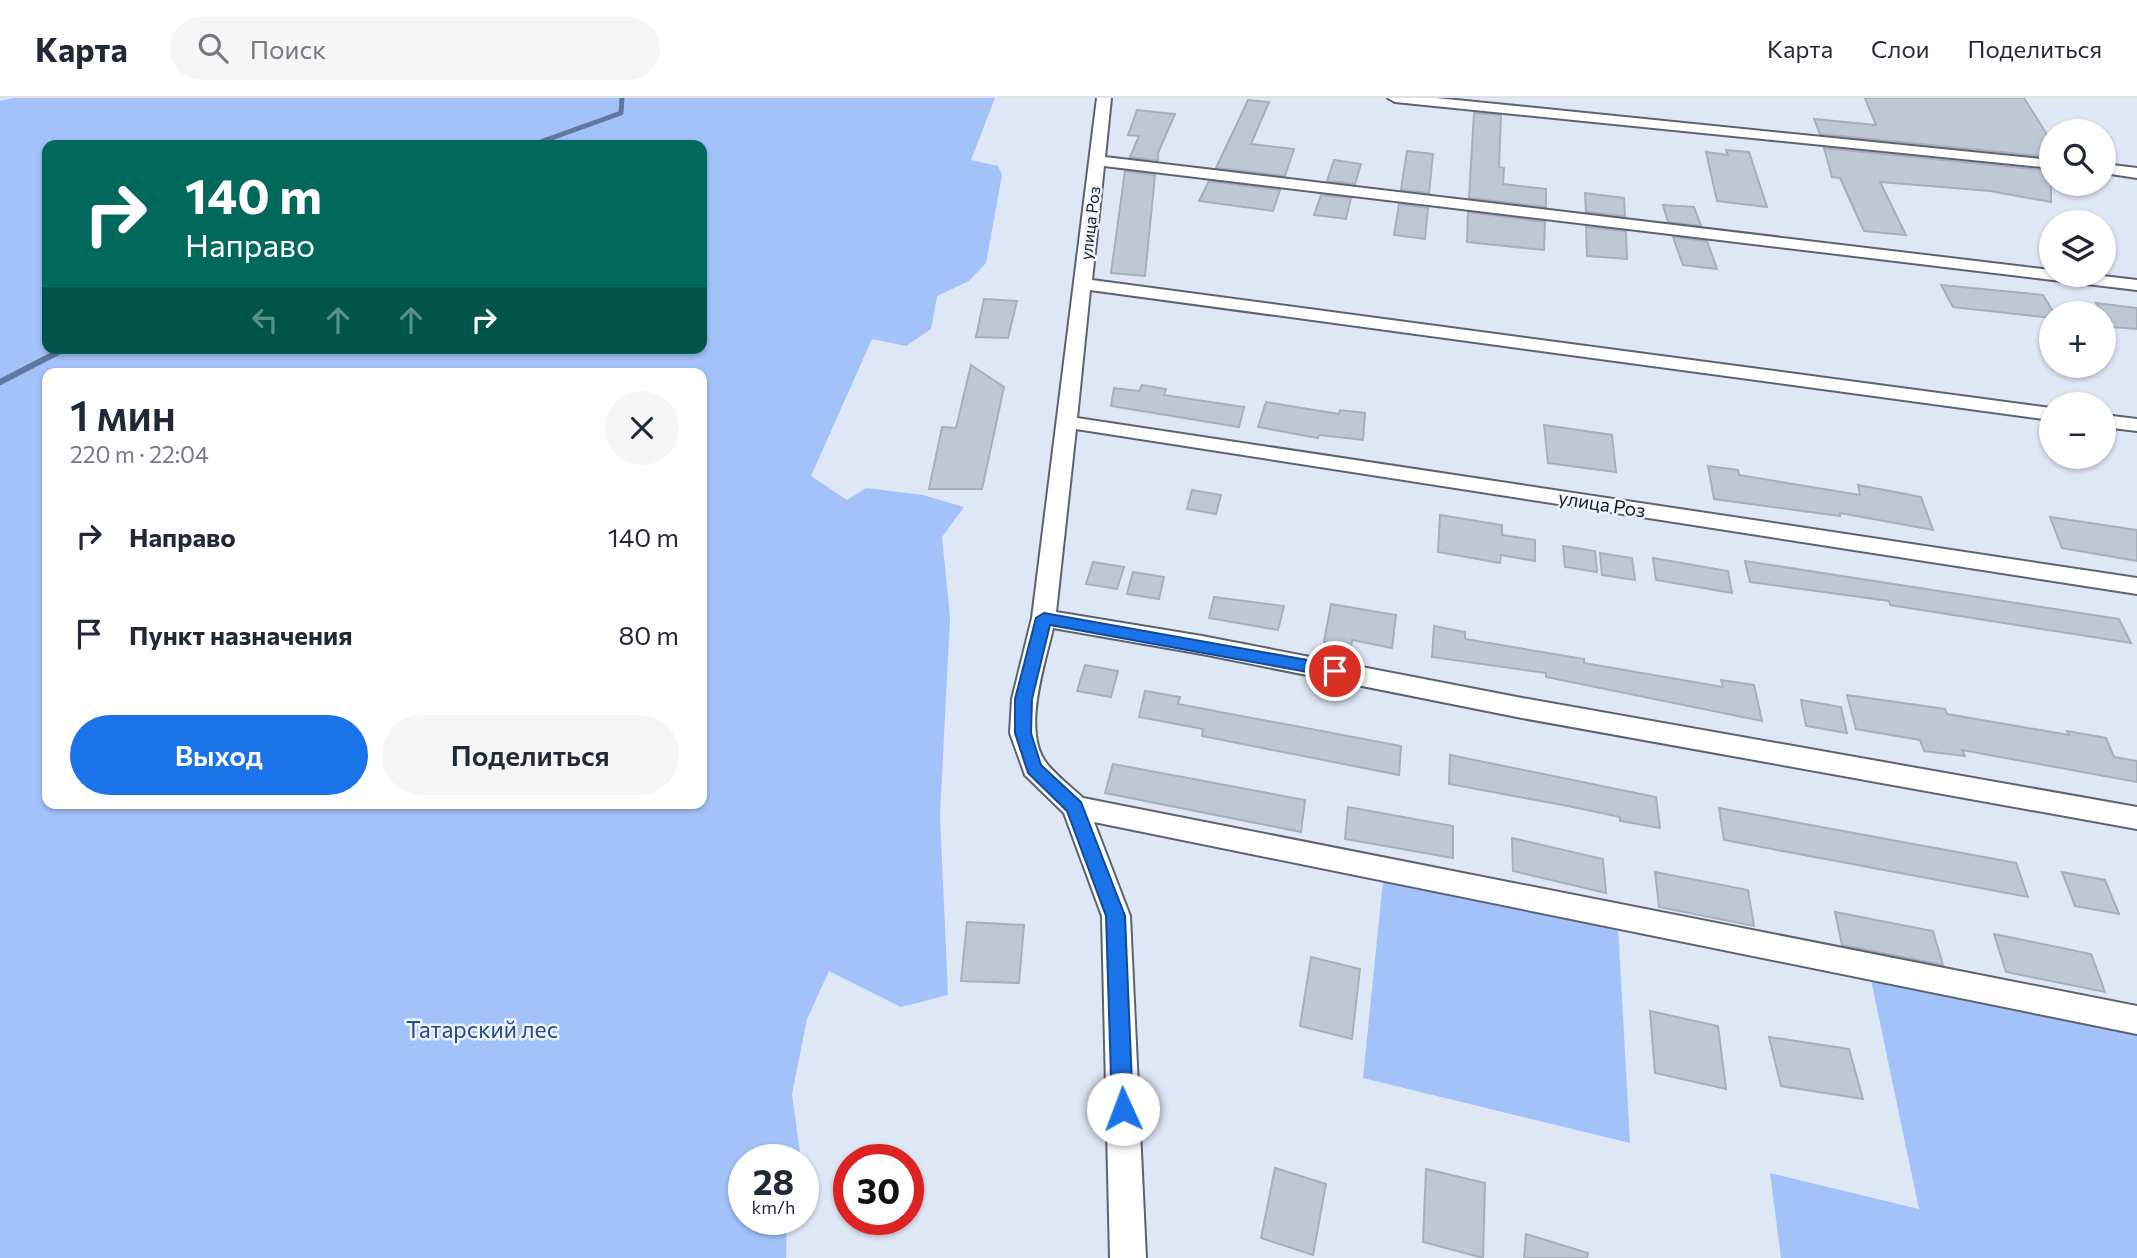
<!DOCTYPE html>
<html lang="ru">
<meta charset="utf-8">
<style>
body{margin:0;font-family:Commissioner,sans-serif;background:#f6f6f7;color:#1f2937;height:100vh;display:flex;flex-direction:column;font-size:26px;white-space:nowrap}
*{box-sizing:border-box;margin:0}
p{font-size:23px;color:#747a83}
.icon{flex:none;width:38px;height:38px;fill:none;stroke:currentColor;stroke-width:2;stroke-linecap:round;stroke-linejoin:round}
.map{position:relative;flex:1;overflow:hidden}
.sheet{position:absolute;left:42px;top:270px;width:665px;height:441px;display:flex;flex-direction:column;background:#fff;border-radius:14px;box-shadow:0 2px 5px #0004}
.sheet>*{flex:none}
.top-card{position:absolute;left:42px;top:42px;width:665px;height:214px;border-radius:14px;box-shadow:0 2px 5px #0004;background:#00695c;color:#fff;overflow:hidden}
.controls{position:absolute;left:2039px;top:21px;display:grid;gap:14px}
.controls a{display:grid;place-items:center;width:77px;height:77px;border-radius:50%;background:#fff;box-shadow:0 2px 5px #0004;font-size:35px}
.speed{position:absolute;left:728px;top:1046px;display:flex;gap:14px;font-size:35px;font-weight:700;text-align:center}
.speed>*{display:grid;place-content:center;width:91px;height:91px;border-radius:50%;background:#fff;box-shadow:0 2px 5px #0004;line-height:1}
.speed small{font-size:18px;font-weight:400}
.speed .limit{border:10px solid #d22;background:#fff;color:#111}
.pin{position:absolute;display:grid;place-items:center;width:60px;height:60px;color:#fff;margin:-30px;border:4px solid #fff;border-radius:50%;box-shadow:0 2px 7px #0007}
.me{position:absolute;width:77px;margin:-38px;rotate:358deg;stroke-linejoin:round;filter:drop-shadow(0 0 5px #0008)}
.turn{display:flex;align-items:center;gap:24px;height:147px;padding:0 28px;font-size:32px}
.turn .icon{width:91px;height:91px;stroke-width:2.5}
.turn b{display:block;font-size:49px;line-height:60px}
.lanes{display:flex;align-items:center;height:66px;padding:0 28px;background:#0003;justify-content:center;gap:35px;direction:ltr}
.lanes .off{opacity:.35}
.round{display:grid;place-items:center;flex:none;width:74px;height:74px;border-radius:37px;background:#f6f6f7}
.summary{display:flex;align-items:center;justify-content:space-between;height:119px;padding:0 28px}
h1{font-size:42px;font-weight:600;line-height:52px}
.primary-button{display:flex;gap:14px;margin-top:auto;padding:14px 28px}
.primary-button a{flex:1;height:80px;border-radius:42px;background:#1a73e8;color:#fff;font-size:28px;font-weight:600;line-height:80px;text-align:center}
.primary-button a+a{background:#f6f6f7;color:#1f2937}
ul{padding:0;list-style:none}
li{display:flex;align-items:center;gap:21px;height:98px;padding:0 28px}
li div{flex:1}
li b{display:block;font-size:26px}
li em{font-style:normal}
header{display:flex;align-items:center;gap:42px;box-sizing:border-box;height:98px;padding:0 35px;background:#fff;border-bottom:2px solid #e0e1e3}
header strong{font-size:33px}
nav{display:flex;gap:38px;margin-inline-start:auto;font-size:24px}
.search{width:490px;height:63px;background:#f6f6f7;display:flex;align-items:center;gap:18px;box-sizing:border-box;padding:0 24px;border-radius:38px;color:#747a83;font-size:26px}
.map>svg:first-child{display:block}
.green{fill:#a2c2f9;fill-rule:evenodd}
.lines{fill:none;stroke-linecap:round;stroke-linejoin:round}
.stream-far1{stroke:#6078a1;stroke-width:5}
.stream{stroke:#6078a1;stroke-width:6}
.building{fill:#bec7d6;stroke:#a7afbe;stroke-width:2}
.street-casing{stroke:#5c6370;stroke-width:4}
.street{fill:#fff;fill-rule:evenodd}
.route{fill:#1a73e8;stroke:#114b97;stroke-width:2}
.labels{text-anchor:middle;stroke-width:5;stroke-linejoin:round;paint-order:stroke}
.far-street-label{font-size:16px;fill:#181b20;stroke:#eef4fd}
.street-label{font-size:19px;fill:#181b20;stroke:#eef4fd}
.near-park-label{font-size:23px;fill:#23488c;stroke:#eef4fd}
</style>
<header>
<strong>Карта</strong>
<div class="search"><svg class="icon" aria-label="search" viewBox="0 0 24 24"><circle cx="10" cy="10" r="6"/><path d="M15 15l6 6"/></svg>Поиск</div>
<nav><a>Карта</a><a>Слои</a><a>Поделиться</a></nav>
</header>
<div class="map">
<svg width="2137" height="1160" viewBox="0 0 2137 1160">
<rect width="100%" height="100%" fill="#dee7f6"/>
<g class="green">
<path d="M12,0H995L971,62L998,68L1002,77L986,165L969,183L937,198L931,231L906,248L872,241L811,378L847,402L866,390L923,397L964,409L942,439L950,520L940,717L948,897L901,909L829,873L807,921L792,996L801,1062H744V1122H787L786,1160H0V3ZM47,47H702V250H47ZM47,275H702V705H47Z"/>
<path d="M1383,783L1618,828L1630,1045L1363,980Z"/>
<path d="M1871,882L2137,933V1160H1781L1770,1075L1919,1111Z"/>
</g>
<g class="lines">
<path class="stream-far1" d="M532,47L621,15L622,0"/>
<path class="stream" d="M0,284L66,250"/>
</g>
<g class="building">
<path d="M1865,0H2024L2051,43V59L1820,36L1814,21L1876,27Z"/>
<path d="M1248,2L1269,4L1251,46L1294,51L1285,78L1216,70Z"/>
<path d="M1137,12L1175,16L1158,55V63L1130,59L1139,38L1128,37Z"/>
<path d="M1474,15L1501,17L1499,69L1504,70L1503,86L1546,91V109L1469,100Z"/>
<path d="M1824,50L2051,73V104L1990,93L1880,84L1906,137L1864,133L1840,80L1832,79Z"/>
<path d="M1726,52L1749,54L1767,109L1717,103L1706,54L1728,57Z"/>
<path d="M1407,53L1433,56L1429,95L1401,92Z"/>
<path d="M1334,62L1361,66L1355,86L1327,83Z"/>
<path d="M1125,73L1155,77L1145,178L1111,175Z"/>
<path d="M1209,83L1280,92L1273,113L1199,103Z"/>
<path d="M1585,95L1624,100L1625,118L1586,114Z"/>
<path d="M1321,97L1351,100L1346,121L1314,117Z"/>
<path d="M1399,106L1428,110L1425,141L1394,137Z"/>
<path d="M1663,107L1694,109L1701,128L1668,124Z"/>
<path d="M1468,114L1545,124L1544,152L1467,144Z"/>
<path d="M1586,129L1626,133L1627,161L1587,158Z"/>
<path d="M1673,139L1707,143L1717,171L1683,167Z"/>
<path d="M1941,187L2043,197L2054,215H2051V220L1953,209Z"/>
<path d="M984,201L1017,203L1008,240L976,239Z"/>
<path d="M2096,205L2137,210V231L2112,229Z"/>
<path d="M971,267L1004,289L982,391H929L942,329L956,330Z"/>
<path d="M1142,287L1166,291L1164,297L1244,309L1239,329L1111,308L1114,290L1139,293Z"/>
<path d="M1266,304L1339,316L1340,312L1365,315L1363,342L1319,337L1318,340L1258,329Z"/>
<path d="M1544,327L1612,337L1616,374L1548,365Z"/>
<path d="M1708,368L1738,372L1739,377L1860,397L1858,387L1921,399L1933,432L1840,415V418L1714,401Z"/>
<path d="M1192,392L1221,397L1216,416L1187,411Z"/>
<path d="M1440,417L1502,427V437L1535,442V463L1501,457L1500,465L1438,454Z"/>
<path d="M2050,419L2137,432V463L2062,450Z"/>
<path d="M1563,448L1595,453L1597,474L1565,469Z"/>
<path d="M1600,455L1632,460L1635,482L1602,477Z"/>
<path d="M1653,460L1728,473L1732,495L1656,482Z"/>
<path d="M1745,463L2119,521L2131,545L1890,507L1889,503L1750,484Z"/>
<path d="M1093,464L1124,469L1117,491L1086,486Z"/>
<path d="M1133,474L1164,479L1159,501L1127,496Z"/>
<path d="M1214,499L1284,508L1278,532L1209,520Z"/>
<path d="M1331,506L1396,517L1392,550L1352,542L1351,549L1324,544Z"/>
<path d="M1434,528L1465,534V541L1584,561V565L1723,589L1721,582L1754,587L1762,623L1546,579V575L1432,559Z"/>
<path d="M1085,567L1118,573L1111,599L1077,593Z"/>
<path d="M1145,593L1180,599L1178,606L1401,648L1399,677L1202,638L1203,631L1139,619Z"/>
<path d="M1847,597L1945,611L1947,616L2069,637L2067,633L2106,640L2114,659L2137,663V684L1962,652L1965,658L1924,653L1920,642L1856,631Z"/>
<path d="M1801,602L1841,609L1847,635L1806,628Z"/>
<path d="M1450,657L1656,699L1660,730L1620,723V719L1568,708L1449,686Z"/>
<path d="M1113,666L1305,702L1301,734L1105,695Z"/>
<path d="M1348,709L1453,728V760L1345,741Z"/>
<path d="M1719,710L2016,765L2028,799L1724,742Z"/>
<path d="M1512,740L1603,761L1606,795L1513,773Z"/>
<path d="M1655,774L1748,792L1754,828L1659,809Z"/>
<path d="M2062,774L2105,782L2119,816L2075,808Z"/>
<path d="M1835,814L1933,833L1943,867L1842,847Z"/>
<path d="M967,824L1024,827L1019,885L961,883Z"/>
<path d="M1994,836L2091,856L2105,894L2006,874Z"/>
<path d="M1311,859L1360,871L1352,941L1300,928Z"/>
<path d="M1650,913L1718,928L1726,991L1655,975Z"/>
<path d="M1769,939L1849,951L1863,1001L1781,988Z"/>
<path d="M1275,1070L1326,1086L1313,1157L1261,1140Z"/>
<path d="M1426,1071L1485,1085L1483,1160L1423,1144Z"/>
<path d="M1526,1136L1588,1155L1587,1160H1524Z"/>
</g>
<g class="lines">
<defs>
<g id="street">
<path d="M1097,0H1111L1105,59L2051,172V177H2094L2137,182V192L1104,68L1092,182L2051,310V322L1090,192L1077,320L2137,480V496L1076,331L1056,514L1202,538L1522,600L2137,709V731L1522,620L1202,556L1053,530C1045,566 1021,634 1047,666C1057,678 1071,689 1083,700L2137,908V936L1094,724L1130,818L1146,1160H1110L1102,818L1064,715L1025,677L1010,635L1012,601L1032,520Z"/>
<path d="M1388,0H1436L2051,62V70L1395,4Z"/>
<path d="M2104,66L2137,70V80L2104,75Z"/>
<path d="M2104,317L2137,321V333L2104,329Z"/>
</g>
</defs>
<use href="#street" class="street-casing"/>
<use href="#street" class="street"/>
</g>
<path class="route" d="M1044,515L1335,567L1343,573L1335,579L1050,527L1032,601L1031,635L1041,667L1081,704L1125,818L1133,1011L1130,1019L1123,1022L1115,1019L1112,1011L1106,818L1067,713L1028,675L1015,635V601L1036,520Z"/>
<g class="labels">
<g class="far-street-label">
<text transform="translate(1090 125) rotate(-83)" y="6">улица Роз</text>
</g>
<g class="street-label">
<text transform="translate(1602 406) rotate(9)" y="7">улица Роз</text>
</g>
<g class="near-park-label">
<text x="482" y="940">Татарский лес</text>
</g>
</g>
</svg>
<div class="controls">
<a><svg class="icon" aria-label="search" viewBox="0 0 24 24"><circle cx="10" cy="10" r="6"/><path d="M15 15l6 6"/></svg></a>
<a><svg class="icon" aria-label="layers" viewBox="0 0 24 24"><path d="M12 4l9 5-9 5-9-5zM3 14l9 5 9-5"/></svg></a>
<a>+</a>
<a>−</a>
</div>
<div class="speed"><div>28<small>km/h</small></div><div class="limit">30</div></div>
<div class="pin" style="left:1335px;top:573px;background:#d93025"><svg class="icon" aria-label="arrive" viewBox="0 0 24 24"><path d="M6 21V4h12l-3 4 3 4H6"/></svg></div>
<svg class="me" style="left:1123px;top:1011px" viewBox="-20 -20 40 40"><circle r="19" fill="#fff"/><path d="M0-13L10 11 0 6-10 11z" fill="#1a73e8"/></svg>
<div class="top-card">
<div class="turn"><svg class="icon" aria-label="right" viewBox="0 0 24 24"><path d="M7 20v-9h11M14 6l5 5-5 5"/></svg><div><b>140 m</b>Направо</div></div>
<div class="lanes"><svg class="icon off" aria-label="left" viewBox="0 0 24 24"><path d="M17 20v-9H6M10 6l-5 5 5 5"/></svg><svg class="icon off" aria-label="ahead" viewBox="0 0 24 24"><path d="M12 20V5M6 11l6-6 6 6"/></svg><svg class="icon off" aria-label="ahead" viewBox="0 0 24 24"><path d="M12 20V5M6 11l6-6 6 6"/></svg><svg class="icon" aria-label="right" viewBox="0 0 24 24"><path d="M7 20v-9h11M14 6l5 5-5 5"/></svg></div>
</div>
<section class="sheet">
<div class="summary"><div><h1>1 мин</h1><p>220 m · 22:04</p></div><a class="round"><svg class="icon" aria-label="close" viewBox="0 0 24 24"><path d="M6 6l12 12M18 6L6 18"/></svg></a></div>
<ul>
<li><svg class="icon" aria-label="right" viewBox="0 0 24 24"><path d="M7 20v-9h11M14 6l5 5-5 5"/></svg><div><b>Направо</b></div><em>140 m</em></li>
<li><svg class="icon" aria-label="arrive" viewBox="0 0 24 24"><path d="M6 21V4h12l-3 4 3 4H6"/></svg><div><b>Пункт назначения</b></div><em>80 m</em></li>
</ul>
<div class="primary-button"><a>Выход</a><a>Поделиться</a></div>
</section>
</div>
